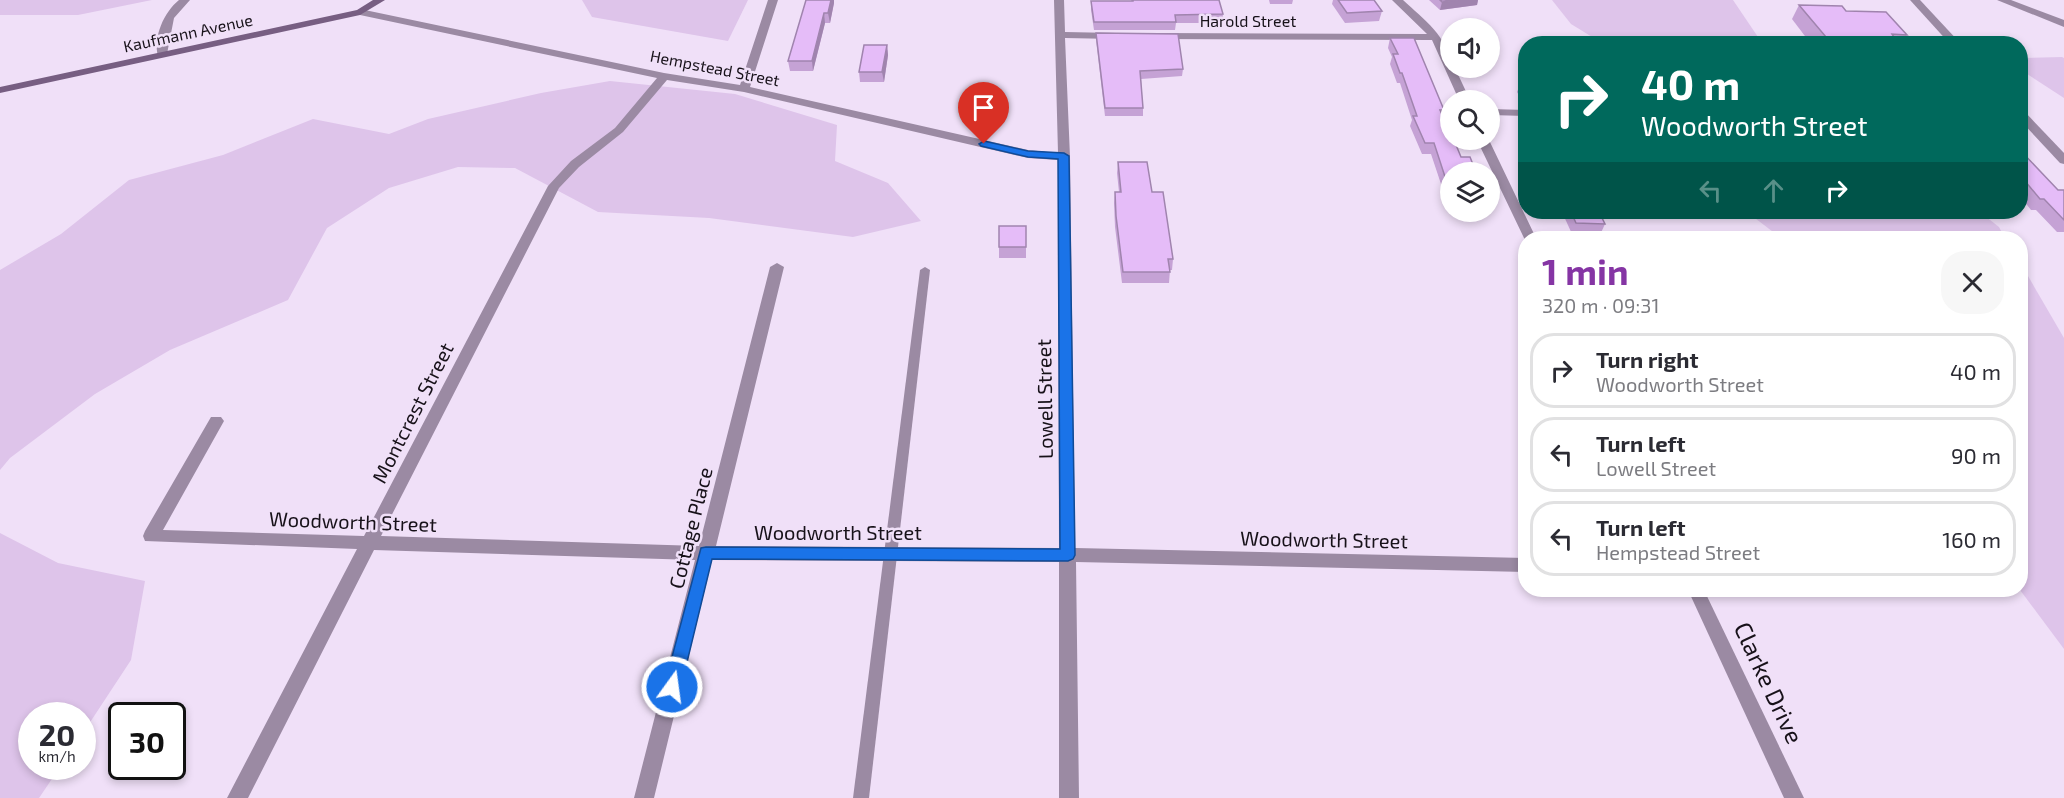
<!DOCTYPE html>
<meta charset="utf-8">
<style>
body{margin:0;font-family:"Exo 2",sans-serif;background:#f7f7f7;color:#2b2b33;height:100vh;display:flex;flex-direction:column;font-size:22px;white-space:nowrap}
*{box-sizing:border-box;margin:0}
p{font-size:20px;color:#7c7c81}
.icon{flex:none;width:33px;height:33px;fill:none;stroke:currentColor;stroke-width:2;stroke-linecap:round;stroke-linejoin:round}
.map{position:relative;flex:1;overflow:hidden}
.sheet{position:absolute;left:1518px;top:231px;width:510px;height:366px;display:flex;flex-direction:column;background:#fff;border-radius:24px;box-shadow:0 3px 9px #0003}
.sheet>*{flex:none}
.banner{position:absolute;left:1518px;top:36px;width:510px;height:183px;border-radius:24px;box-shadow:0 3px 9px #0003;background:#00695c;color:#fff;overflow:hidden}
.tools{position:absolute;left:1440px;top:18px;display:grid;gap:12px}
.tools a{display:grid;place-items:center;width:60px;height:60px;border-radius:50%;background:#fff;box-shadow:0 3px 9px #0003;font-size:30px}
.speed{position:absolute;left:18px;top:702px;display:flex;gap:12px;font-size:30px;font-weight:700;text-align:center}
.speed>*{display:grid;place-content:center;width:78px;height:78px;border-radius:50%;background:#fff;box-shadow:0 3px 9px #0003;line-height:1}
.speed small{font-size:15px;font-weight:400}
.speed .limit{border:3px solid #111;border-radius:9px;background:#fff;color:#111}
.pin{position:absolute;display:grid;place-items:center;width:51px;height:51px;color:#fff;margin:-62px -26px;border-radius:50% 50% 50% 0;rotate:-45deg;box-shadow:0 0 6px #0007}
.pin .icon{rotate:45deg}
.me{position:absolute;width:66px;margin:-33px;rotate:14deg;stroke-linejoin:round;filter:drop-shadow(0 0 4px #0008)}
.turn{display:flex;align-items:center;gap:21px;height:126px;padding:0 24px;font-size:27px}
.turn .icon{width:78px;height:78px;stroke-width:2.5}
.turn b{display:block;font-size:42px;line-height:51px}
.lanes{display:flex;align-items:center;height:57px;padding:0 24px;background:#0003;justify-content:center;gap:30px;direction:ltr}
.lanes .off{opacity:.35}
.round{display:grid;place-items:center;flex:none;width:63px;height:63px;border-radius:24px;background:#f7f7f7}
.overview{display:flex;align-items:center;justify-content:space-between;height:102px;padding:0 24px}
h1{font-size:36px;font-weight:700;line-height:45px;color:#8535a4}
ul{padding:0;list-style:none}
li{display:flex;align-items:center;gap:18px;height:75px;margin:0 12px 9px;padding:0 12px;border:3px solid #e1e1e2;border-radius:24px}
li div{flex:1}
li b{display:block;font-size:22px}
li em{font-style:normal}
.map>svg:first-child{display:block}
.green{fill:#dec4ea}
.lines{fill:none;stroke-linecap:round;stroke-linejoin:round}
.service{fill:#9b8aa3;fill-rule:evenodd}
.minor{fill:#9b8aa3;fill-rule:evenodd}
.tertiary{fill:#9b8aa3;fill-rule:evenodd}
.secondary{fill:#775e82;fill-rule:evenodd}
.wall{fill:#c5a2d5}
.shaded-wall{fill:#a084ae}
.building{fill:#e5bcf8;stroke:#a084ae;stroke-width:1.5}
.route{fill:#1a73e8;stroke:#114b97;stroke-width:1.5}
.labels{text-anchor:middle;stroke-width:5;stroke-linejoin:round;paint-order:stroke}
.far-street-label{font-size:16px;fill:#171119;stroke:#f0e0f8}
.street-label{font-size:20px;fill:#171119;stroke:#f0e0f8}
.near-street-label{font-size:24px;fill:#171119;stroke:#f0e0f8}
</style>
<div class="map">
<svg width="2064" height="798" viewBox="0 0 2064 798">
<rect width="100%" height="100%" fill="#f0e0f8"/>
<g class="green">
<path d="M0,0H152L78,15H0Z"/>
<path d="M582,0H748L728,41L592,17Z"/>
<path d="M1552,0H1733L1762,43H1602L1571,24Z"/>
<path d="M2062,57L2064,58V98L2021,70V58Z"/>
<path d="M610,81L735,94L837,125L835,161L888,183L921,221L853,237L709,218L598,212L515,168L458,167L389,188L327,228L288,300L170,350L95,394L10,458L0,470V270L61,234L129,180L223,155L313,119L389,134L428,119L541,93Z"/>
<path d="M1747,212H1980L1999,227L2005,238H1781Z"/>
<path d="M2021,264L2064,338V649L2020,590Z"/>
<path d="M0,533L58,563L145,581L131,660L83,733L82,716H32V766L60,767L39,798H0Z"/>
</g>
<g class="lines">
<path class="service" d="M925,267L930,270L869,798H853L920,270Z"/>
<g class="minor">
<path d="M179,0H190L174,18L167,54L166,56H158C153,37 164,12 179,0Z"/>
<path d="M768,0H778L750,87L1028,150L1058,153L1054,0H1064L1065,32L1115,33L1120,36L1115,39L1065,38L1070,157L1075,548L1526,558V572L1076,562L1079,798H1059V562L712,560L654,798H634L695,560L374,550L248,798H227L357,549L145,541L143,536L145,531L211,417H221L224,421L163,530L364,536L548,186L571,161L615,128L657,78L360,15L355,12L360,9L664,73L740,85ZM667,80L744,92L1028,158L1058,160L1059,548L716,546L784,267L777,263L770,267L699,546L381,536L559,188L579,167L623,132Z"/>
<path d="M1392,0H1403C1423,19 1450,37 1450,68H1455L1470,100H1459L1432,40L1157,39L1152,36L1157,33L1427,34Z"/>
<path d="M1997,0H2011L2064,20V27Z"/>
<path d="M1490,109L1526,110V116L1490,115Z"/>
<path d="M1477,140H1489L1536,238H1526V241L1524,238Z"/>
<path d="M1688,590H1704L1804,798H1784Z"/>
</g>
<g class="tertiary">
<path d="M1910,0H1920L1961,44H1950Z"/>
<path d="M2020,110L2024,111L2064,153V164L2060,163L2020,120Z"/>
</g>
<path class="secondary" d="M373,0H385L360,15L0,93V87L357,10Z"/>
</g>
<g class="wall">
<path d="M806,0H834V3L830,23H825L813,71H790L788,61Z"/>
<path d="M1131,0H1219L1223,14L1222,23H1176L1175,30H1094L1091,10V1H1131Z"/>
<path d="M1269,0H1293L1292,4H1270Z"/>
<path d="M1333,0H1338L1382,11L1379,21L1345,23L1332,4Z"/>
<path d="M1429,0H1478L1477,5L1440,10Z"/>
<path d="M1799,5L1846,11L1907,35L1901,44H1811L1792,19Z"/>
<path d="M1096,33L1183,69L1182,76L1141,79L1143,108V116H1105L1096,40Z"/>
<path d="M1390,38L1444,110L1442,114L1450,172V211L1431,154H1422L1410,126L1412,120L1400,83H1397L1390,64L1392,57L1388,48Z"/>
<path d="M887,45L888,55L884,82H860L859,72Z"/>
<path d="M1521,82H1526V108L1517,92Z"/>
<path d="M2020,150L2058,190H2064V232H2057L2036,210H2031L2020,196Z"/>
<path d="M1118,162L1152,192L1173,259L1172,270H1170L1169,283H1122L1115,227L1114,203L1115,192H1119L1117,173Z"/>
<path d="M1562,212H1599L1605,224L1600,235L1572,234Z"/>
<path d="M1026,226V258H999V247Z"/>
<path d="M1690,233L1767,238H1688Z"/>
</g>
<g class="shaded-wall">
<path d="M831,0H834V3L830,23L828,13Z"/>
<path d="M1458,0H1478L1477,5L1440,10L1442,2Z"/>
<path d="M824,13L825,23L813,71L812,61Z"/>
<path d="M887,45L888,55L884,82L882,72Z"/>
</g>
<g class="building">
<path d="M806,0H831L828,13H824L812,61H788Z"/>
<path d="M1133,0H1219L1223,14L1175,15L1176,22H1094L1091,1H1133Z"/>
<path d="M1338,0H1374L1382,11L1347,13Z"/>
<path d="M1440,0H1458L1442,2Z"/>
<path d="M1799,5L1842,6L1846,11L1886,12L1907,35L1892,34L1894,37H1826Z"/>
<path d="M1096,33L1178,34L1183,69L1140,71L1143,108H1105Z"/>
<path d="M1390,38H1414L1444,110H1440L1450,132V140H1454L1461,157H1470L1476,172H1450V192L1434,143H1425L1413,116H1417L1402,73H1400L1393,54H1398Z"/>
<path d="M864,45H887L882,72H859Z"/>
<path d="M1521,82H1526V91Z"/>
<path d="M2020,150L2058,190H2064V220L2044,199H2040L2020,175Z"/>
<path d="M1118,162H1147L1152,192H1163L1173,259H1168L1170,272H1123L1116,216L1115,192H1121Z"/>
<path d="M1571,212H1599L1605,224L1576,223Z"/>
<rect x="999" y="226" width="27" height="21"/>
<path d="M1690,233L1764,234L1767,238H1694Z"/>
</g>
<path class="route" d="M984,141L1028,151L1064,153L1069,156L1075,555L1073,559L1068,561L712,559L681,687L678,692L672,694L666,692L664,687L701,548L706,547L1060,549L1058,159L1028,157L981,146L979,144Z"/>
<g class="labels">
<g class="far-street-label">
<text x="1248" y="27">Harold Street</text>
<text transform="translate(188 33) rotate(-12)" y="6">Kaufmann Avenue</text>
<text transform="translate(715 68) rotate(11)" y="6">Hempstead Street</text>
</g>
<g class="street-label">
<text transform="translate(1045 399) rotate(-91)" y="7">Lowell Street</text>
<text transform="translate(413 413) rotate(-63)" y="7">Montcrest Street</text>
<text transform="translate(353 522) rotate(2)" y="7">Woodworth Street</text>
<text transform="translate(691 528) rotate(-76)" y="7">Cottage Place</text>
<text x="838" y="540">Woodworth Street</text>
<text transform="translate(1324 540) rotate(1)" y="7">Woodworth Street</text>
</g>
<g class="near-street-label">
<text transform="translate(1768 683) rotate(65)" y="8">Clarke Drive</text>
</g>
</g>
</svg>
<div class="tools">
<a><svg class="icon" aria-label="sound" viewBox="0 0 24 24"><path d="M4 9h4l5-4v14l-5-4H4zM17 9q2 3 0 6"/></svg></a>
<a><svg class="icon" aria-label="search" viewBox="0 0 24 24"><circle cx="10" cy="10" r="6"/><path d="M15 15l6 6"/></svg></a>
<a><svg class="icon" aria-label="layers" viewBox="0 0 24 24"><path d="M12 4l9 5-9 5-9-5zM3 14l9 5 9-5"/></svg></a>
</div>
<div class="speed"><div>20<small>km/h</small></div><div class="limit">30</div></div>
<div class="pin" style="left:984px;top:144px;background:#d93025"><svg class="icon" aria-label="arrive" viewBox="0 0 24 24"><path d="M6 21V4h12l-3 4 3 4H6"/></svg></div>
<svg class="me" style="left:672px;top:687px" viewBox="-20 -20 40 40"><circle r="17" fill="#1a73e8" stroke="#fff" stroke-width="3"/><path d="M0-11L8 9 0 5-8 9z" fill="#fff"/></svg>
<div class="banner">
<div class="turn"><svg class="icon" aria-label="right" viewBox="0 0 24 24"><path d="M7 20v-9h11M14 6l5 5-5 5"/></svg><div><b>40 m</b>Woodworth Street</div></div>
<div class="lanes"><svg class="icon off" aria-label="left" viewBox="0 0 24 24"><path d="M17 20v-9H6M10 6l-5 5 5 5"/></svg><svg class="icon off" aria-label="ahead" viewBox="0 0 24 24"><path d="M12 20V5M6 11l6-6 6 6"/></svg><svg class="icon" aria-label="right" viewBox="0 0 24 24"><path d="M7 20v-9h11M14 6l5 5-5 5"/></svg></div>
</div>
<section class="sheet">
<div class="overview"><div><h1>1 min</h1><p>320 m · 09:31</p></div><a class="round"><svg class="icon" aria-label="close" viewBox="0 0 24 24"><path d="M6 6l12 12M18 6L6 18"/></svg></a></div>
<ul>
<li><svg class="icon" aria-label="right" viewBox="0 0 24 24"><path d="M7 20v-9h11M14 6l5 5-5 5"/></svg><div><b>Turn right</b><p>Woodworth Street</p></div><em>40 m</em></li>
<li><svg class="icon" aria-label="left" viewBox="0 0 24 24"><path d="M17 20v-9H6M10 6l-5 5 5 5"/></svg><div><b>Turn left</b><p>Lowell Street</p></div><em>90 m</em></li>
<li><svg class="icon" aria-label="left" viewBox="0 0 24 24"><path d="M17 20v-9H6M10 6l-5 5 5 5"/></svg><div><b>Turn left</b><p>Hempstead Street</p></div><em>160 m</em></li>
</ul>
</section>
</div>
